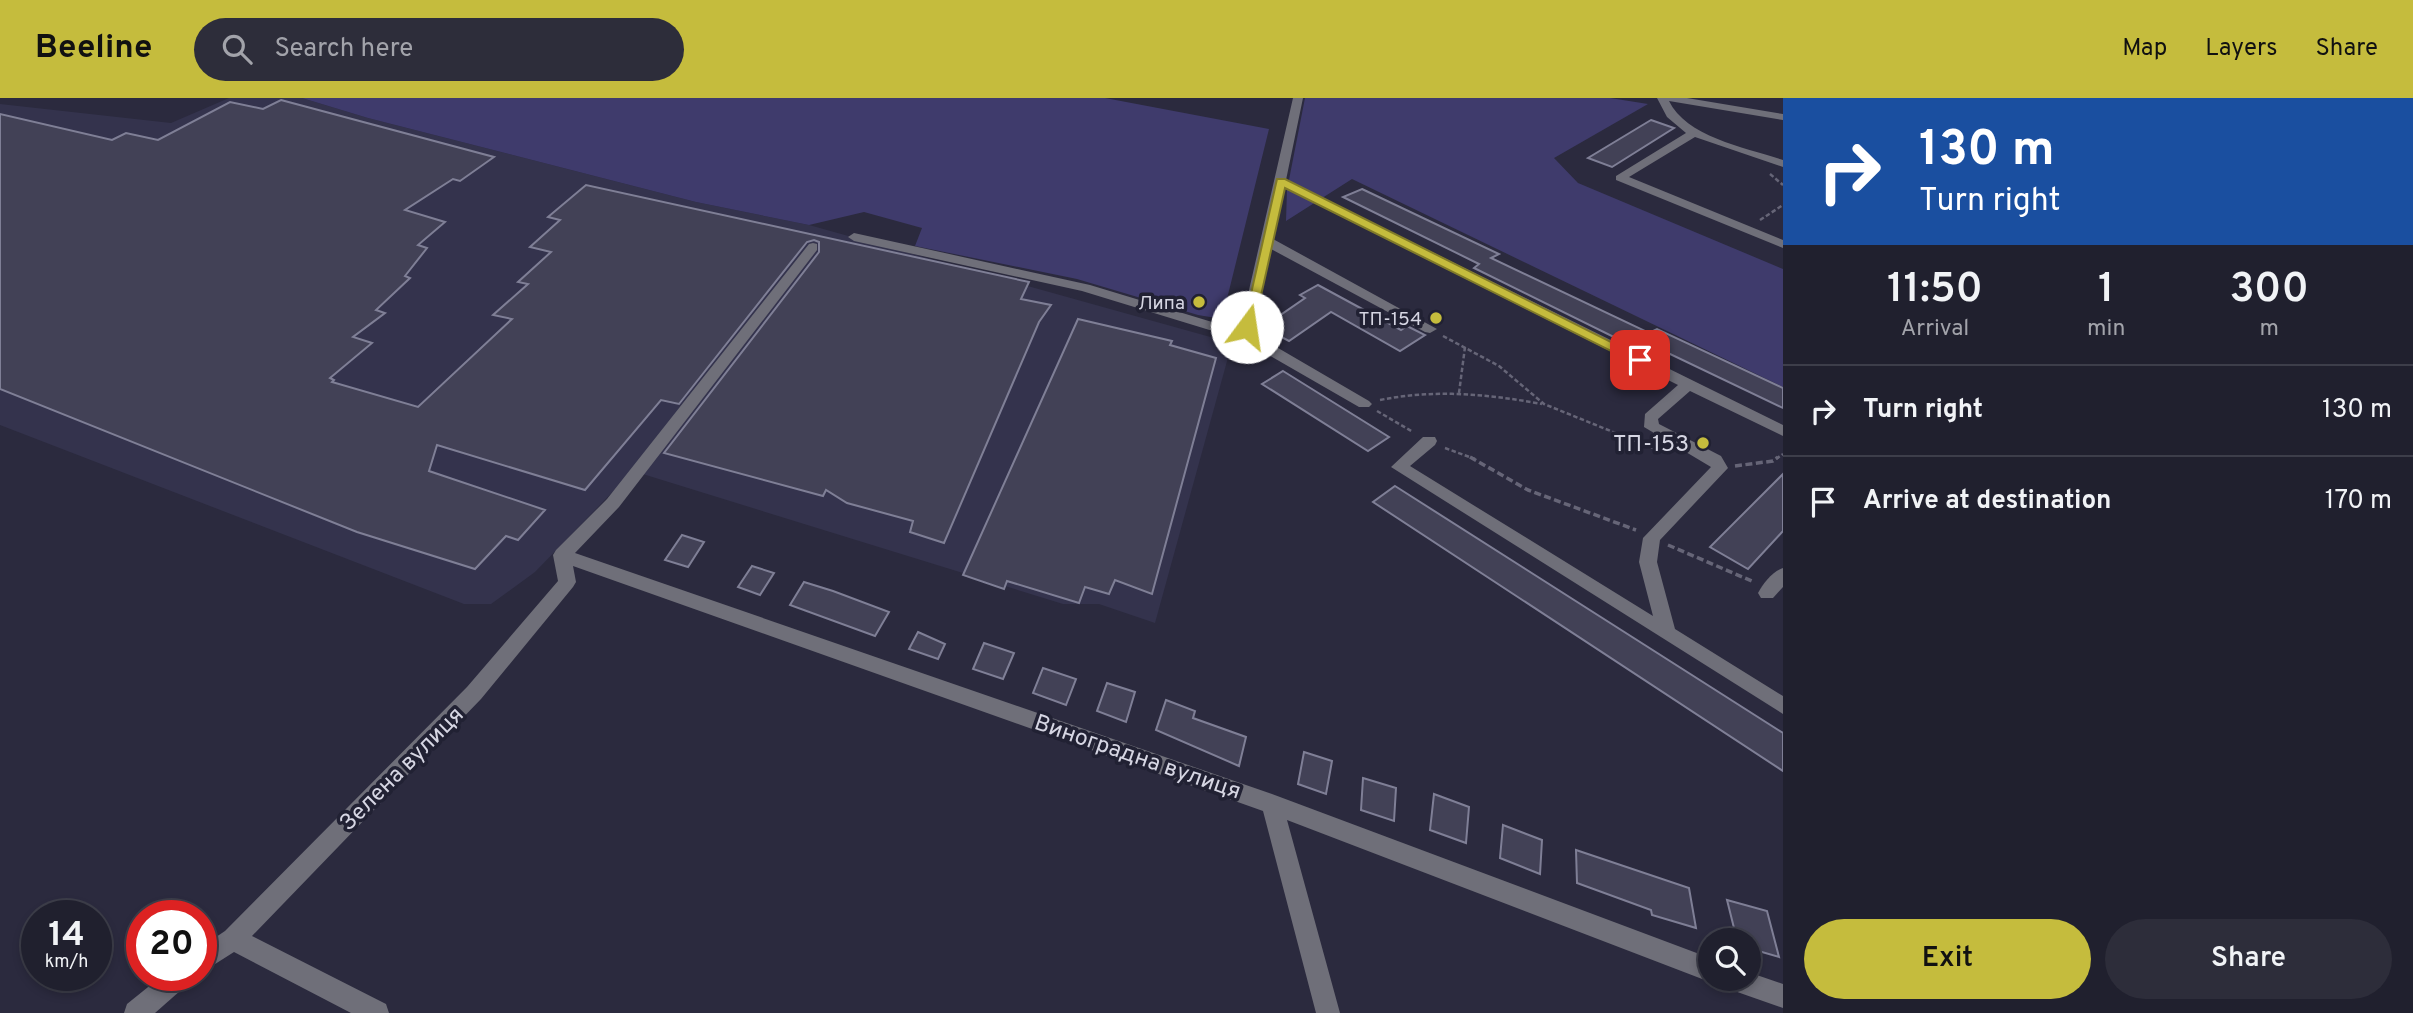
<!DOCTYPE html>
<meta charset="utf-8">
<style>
body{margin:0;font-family:Overpass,sans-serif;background:#2d2d3a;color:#f1f3f6;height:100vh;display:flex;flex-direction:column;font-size:26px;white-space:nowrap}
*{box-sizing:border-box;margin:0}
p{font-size:23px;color:#a2a3aa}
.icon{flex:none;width:38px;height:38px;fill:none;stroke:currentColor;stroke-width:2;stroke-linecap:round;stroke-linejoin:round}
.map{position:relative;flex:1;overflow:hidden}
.sheet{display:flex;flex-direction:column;background:#20202e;width:630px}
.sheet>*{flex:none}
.hud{background:#1a4fa0;color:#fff;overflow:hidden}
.fabs{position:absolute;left:1698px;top:830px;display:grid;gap:14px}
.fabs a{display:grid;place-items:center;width:63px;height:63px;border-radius:50%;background:#20202e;box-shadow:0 4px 10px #0003,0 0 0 2px #3d3e4a;font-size:35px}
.speed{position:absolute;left:21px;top:802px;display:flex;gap:14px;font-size:35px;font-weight:700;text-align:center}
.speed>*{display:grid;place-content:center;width:91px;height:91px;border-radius:50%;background:#20202e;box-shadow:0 4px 10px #0003,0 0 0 2px #3d3e4a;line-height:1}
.speed small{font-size:18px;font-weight:400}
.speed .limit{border:10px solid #d22;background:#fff;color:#111}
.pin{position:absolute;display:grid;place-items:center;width:60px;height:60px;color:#fff;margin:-30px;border-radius:14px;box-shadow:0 4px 10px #0006}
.me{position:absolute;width:77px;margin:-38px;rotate:14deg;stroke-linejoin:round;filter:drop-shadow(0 0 5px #0008)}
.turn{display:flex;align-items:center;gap:24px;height:147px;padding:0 21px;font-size:32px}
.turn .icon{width:91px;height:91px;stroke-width:2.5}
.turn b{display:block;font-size:49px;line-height:60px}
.eta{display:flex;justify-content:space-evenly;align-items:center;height:119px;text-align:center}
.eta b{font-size:42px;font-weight:600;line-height:49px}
.button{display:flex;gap:14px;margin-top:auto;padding:14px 21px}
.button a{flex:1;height:80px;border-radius:42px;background:#c5bc3d;color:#111;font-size:28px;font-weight:600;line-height:80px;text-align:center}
.button a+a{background:#2d2d3a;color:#f1f3f6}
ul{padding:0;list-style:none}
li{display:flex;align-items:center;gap:21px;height:91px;padding:0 21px;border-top:2px solid #3d3e4a}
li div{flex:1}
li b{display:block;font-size:26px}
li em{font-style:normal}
header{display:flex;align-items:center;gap:42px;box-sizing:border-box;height:98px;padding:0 35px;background:#c5bc3d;color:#111}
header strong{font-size:33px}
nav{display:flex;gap:38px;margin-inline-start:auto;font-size:24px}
.search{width:490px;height:63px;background:#2d2d3a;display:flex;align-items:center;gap:18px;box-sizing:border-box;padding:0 24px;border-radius:38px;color:#a2a3aa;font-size:26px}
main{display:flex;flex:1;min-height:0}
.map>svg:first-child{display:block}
.built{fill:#34334d}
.green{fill:#3f3b6c}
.building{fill:#424156;stroke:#7f7f96;stroke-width:2}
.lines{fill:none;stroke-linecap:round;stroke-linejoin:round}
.path-far1{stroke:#666577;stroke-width:2.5;stroke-dasharray:4.5 2.5;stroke-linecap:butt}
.path{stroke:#666577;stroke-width:3.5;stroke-dasharray:7 3.5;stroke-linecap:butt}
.minor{fill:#6f6f79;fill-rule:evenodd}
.route{fill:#c5bc3d;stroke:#807a28;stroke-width:2}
.poi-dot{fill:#c5bc3d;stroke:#212133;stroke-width:2.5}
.labels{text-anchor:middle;stroke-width:7;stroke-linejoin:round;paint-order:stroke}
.far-poi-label{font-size:19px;fill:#d6d6e3;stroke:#212133;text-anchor:end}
.poi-label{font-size:23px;fill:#d6d6e3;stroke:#212133;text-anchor:end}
.street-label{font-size:23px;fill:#d6d6e3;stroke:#212133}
</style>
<header>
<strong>Beeline</strong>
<div class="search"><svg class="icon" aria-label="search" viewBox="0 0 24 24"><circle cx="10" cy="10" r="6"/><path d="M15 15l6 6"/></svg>Search here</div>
<nav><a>Map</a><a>Layers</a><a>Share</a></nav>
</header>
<main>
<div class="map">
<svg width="1783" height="915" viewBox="0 0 1783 915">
<rect width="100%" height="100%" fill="#2b2a3e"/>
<path class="built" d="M229,0H302L368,20L696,104L809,127L1232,245L1155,525L1099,506H1063L633,373L535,474L491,506H464L0,327V6L171,25Z"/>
<g class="green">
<path d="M302,0H1105L1269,31L1222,221L1198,217L1077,181L915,148L922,130L864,114L809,127L696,104L368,20Z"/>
<path d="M1305,0H1610L1648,6L1554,60L1578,85L1783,171V289L1352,81L1286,123L1287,92Z"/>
</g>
<g class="building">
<path d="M281,2L494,59L460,83L453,81L405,112L445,124L418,147L427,150L405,178L410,180L376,212L385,215L353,239L372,245L330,280L334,282L332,284L418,309L512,221L493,217L528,186L518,184L551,154L530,149L560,122L548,119L586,87L1029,184L1021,201L1051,207L1039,224L944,445L910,434L913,423L847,405L826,392L823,398L664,355L819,154V144L814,142L807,144L679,306L661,302L585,392L437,347L429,373L545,412L518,442L506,438L475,471L357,434L0,291V16L112,42L126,35L158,42L230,4L263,11Z"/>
<path d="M1651,22L1674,30L1612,69L1588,60Z"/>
<path d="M1362,91L1499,156L1491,160L1649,235L1657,231L1783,290V310L1643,243L1636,250L1474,170L1479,166L1343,99Z"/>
<path d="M1318,187L1401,232L1407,228L1425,237L1400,253L1331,214L1289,243L1263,229L1305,200L1300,197Z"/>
<path d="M1078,221L1172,243L1170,247L1216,260L1152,496L1115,482L1109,496L1085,489L1079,505L1007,483L1004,491L963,477Z"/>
<path d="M1283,273L1389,339L1368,353L1262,286Z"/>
<path d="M1783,376V433L1748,471L1710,449Z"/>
<path d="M1395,388L1783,635V673L1373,404Z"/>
<path d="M682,437L704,444L688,469L665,462Z"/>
<path d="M752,468L774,475L760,497L738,489Z"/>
<path d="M804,484L833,493L889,514L875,538L790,507Z"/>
<path d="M918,534L945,546L938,561L909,551Z"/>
<path d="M984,545L1014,555L1003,581L973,571Z"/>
<path d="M1043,570L1076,581L1066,607L1033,595Z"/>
<path d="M1107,585L1135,594L1126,624L1097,613Z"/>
<path d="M1166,602L1195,613L1193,620L1246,639L1239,668L1156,632Z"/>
<path d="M1304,654L1332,663L1326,696L1298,686Z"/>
<path d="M1363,680L1396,690L1394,723L1361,712Z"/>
<path d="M1434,696L1469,709L1466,745L1430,732Z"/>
<path d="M1503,727L1542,742L1540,776L1500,760Z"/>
<path d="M1576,752L1689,790L1696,830L1652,817L1651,812L1577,785Z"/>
<path d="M1727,802L1767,813L1779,859L1748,850V842H1737Z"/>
</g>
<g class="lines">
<g class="path-far1">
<path d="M1770,76L1783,87"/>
<path d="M1760,122L1783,107"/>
<path d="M1443,238L1499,268L1544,306L1660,353"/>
<path d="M1459,295L1465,249"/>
<path d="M1380,302C1435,291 1487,296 1542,306"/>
<path d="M1377,313L1413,334"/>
<path d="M1445,350L1475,361"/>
<path d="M1776,361L1783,356"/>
</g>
<g class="path">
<path d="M1470,359L1528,392L1636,432"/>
<path d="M1735,368L1773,363L1778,359"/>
<path d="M1668,447L1754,484"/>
</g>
<g class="minor">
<path d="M1293,0H1303L1286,82L1783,327V338L1690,293L1658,321L1659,326L1721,358L1728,370L1660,442L1657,464L1675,531L1783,598V616L1391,369L1423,339H1435L1437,343L1435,347L1410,368L1653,518L1639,464L1643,440L1711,369L1644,329L1645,316L1678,287L1284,90L1273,141L1437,231L1430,235L1425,234L1271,151L1254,229L1249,233L1369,303L1372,306L1369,309H1359L1234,237L1216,234L1082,193L854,143L848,139L854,135L1090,187L1222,227H1241Z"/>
<path d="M1657,0H1687L1783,16V22L1669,3C1686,39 1747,50 1783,62V69L1695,39L1629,79L1783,142V150L1616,82V78L1686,35L1667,19Z"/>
<path d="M813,145L817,146V152L619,409L575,455L1272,696L1710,860V880H1718L1710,884L1287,722L1340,915H1316L1263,713L573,468L576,484L573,489L481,601L252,838L386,906L389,915H351L234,854L201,875V849L225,833L467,589L558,483L553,457L556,452L607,401L809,146Z"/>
<path d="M1783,470V489L1773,500H1761L1758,495C1763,485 1773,473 1783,470Z"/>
<path d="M1748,874L1783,886V910L1723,889L1720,880H1748Z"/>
<path d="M163,877H193L189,885L155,915H124L127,906Z"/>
</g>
</g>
<path class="route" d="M1277,81H1285L1647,262L1635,265L1285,90L1254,229L1243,231Z"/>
<g class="poi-dot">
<circle cx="1199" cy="204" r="7"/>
<circle cx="1436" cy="220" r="7"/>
<circle cx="1703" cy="345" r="7"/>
</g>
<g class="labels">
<g class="far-poi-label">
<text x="1185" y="211">Липа</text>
<text x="1422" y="227">ТП-154</text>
</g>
<g class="poi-label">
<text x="1689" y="353">ТП-153</text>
</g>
<g class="street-label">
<text transform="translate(1138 658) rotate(19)" y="8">Виноградна вулиця</text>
<text transform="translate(401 670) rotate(-45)" y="8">Зелена вулиця</text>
</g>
</g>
</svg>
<div class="fabs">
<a><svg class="icon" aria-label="search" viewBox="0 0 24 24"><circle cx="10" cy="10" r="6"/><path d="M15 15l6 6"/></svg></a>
</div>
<div class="speed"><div>14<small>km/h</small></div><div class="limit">20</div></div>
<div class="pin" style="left:1640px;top:262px;background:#d93025"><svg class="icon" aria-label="arrive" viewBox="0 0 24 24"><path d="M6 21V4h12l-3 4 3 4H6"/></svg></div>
<svg class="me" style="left:1247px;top:229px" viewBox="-20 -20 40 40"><circle r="19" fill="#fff"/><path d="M0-13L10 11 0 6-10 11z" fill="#c5bc3d"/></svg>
</div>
<section class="sheet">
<div class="hud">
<div class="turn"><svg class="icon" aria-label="right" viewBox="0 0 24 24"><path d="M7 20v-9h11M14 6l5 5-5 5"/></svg><div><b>130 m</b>Turn right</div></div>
</div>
<div class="eta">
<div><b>11:50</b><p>Arrival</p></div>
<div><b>1</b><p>min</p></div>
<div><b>300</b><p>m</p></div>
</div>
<ul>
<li><svg class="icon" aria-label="right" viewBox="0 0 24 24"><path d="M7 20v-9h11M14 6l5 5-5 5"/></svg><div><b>Turn right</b></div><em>130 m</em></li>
<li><svg class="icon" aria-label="arrive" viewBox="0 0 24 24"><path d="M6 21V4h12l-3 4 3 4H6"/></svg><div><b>Arrive at destination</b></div><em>170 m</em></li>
</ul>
<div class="button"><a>Exit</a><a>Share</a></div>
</section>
</main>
